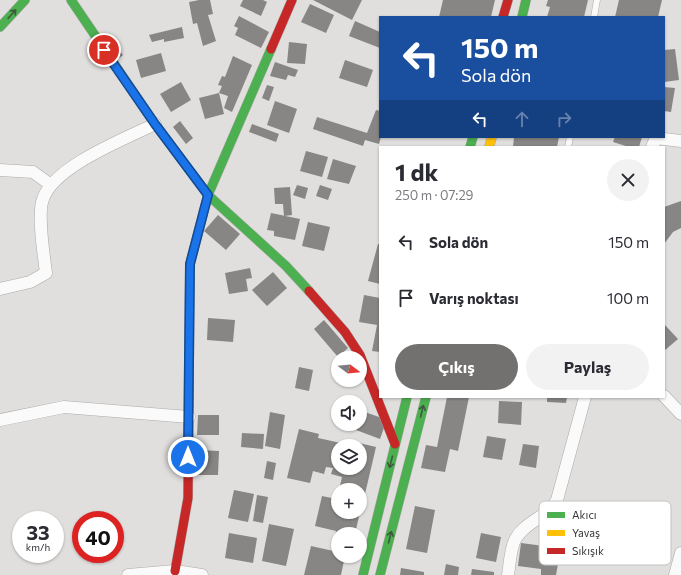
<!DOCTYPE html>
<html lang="tr">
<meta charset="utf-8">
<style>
body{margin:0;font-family:Commissioner,sans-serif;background:#f2f2f3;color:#2b2b33;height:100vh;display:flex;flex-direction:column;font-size:15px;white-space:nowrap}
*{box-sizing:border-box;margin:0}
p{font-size:13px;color:#7c7c81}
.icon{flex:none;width:22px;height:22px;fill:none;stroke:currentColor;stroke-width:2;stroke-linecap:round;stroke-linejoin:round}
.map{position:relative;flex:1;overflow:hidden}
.side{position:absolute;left:379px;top:146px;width:286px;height:252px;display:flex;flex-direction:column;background:#fff;border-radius:0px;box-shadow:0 1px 3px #0004}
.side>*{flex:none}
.guide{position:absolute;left:379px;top:16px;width:286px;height:122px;border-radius:0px;box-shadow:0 1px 3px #0004;background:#1a4fa0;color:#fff;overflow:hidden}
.needle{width:26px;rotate:106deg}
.controls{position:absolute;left:331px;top:351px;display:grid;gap:8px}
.controls a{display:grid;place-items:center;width:36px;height:36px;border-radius:50%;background:#fff;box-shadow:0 1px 3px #0004;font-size:20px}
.speed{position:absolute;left:12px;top:511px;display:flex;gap:8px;font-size:20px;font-weight:700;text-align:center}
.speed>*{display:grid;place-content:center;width:52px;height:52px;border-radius:50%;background:#fff;box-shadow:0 1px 3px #0004;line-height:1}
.speed small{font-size:10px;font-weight:400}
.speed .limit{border:6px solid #d22;background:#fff;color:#111}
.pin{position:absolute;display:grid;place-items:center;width:34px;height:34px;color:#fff;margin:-17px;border:2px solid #fff;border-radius:50%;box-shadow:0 1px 4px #0007}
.me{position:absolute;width:44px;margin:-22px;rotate:0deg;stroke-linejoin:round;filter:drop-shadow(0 0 3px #0008)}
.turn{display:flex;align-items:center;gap:14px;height:84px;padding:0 16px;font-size:18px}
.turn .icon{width:52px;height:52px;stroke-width:2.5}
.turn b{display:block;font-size:28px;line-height:34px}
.lanes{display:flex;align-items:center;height:38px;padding:0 16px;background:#0003;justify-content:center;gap:20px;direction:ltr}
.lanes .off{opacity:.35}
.round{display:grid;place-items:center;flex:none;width:42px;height:42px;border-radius:21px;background:#f2f2f3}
.overview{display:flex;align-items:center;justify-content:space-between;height:68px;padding:0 16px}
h1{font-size:24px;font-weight:700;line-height:30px}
.primary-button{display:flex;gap:8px;margin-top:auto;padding:8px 16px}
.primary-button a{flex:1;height:46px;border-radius:24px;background:#727170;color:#fff;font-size:16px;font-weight:700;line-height:46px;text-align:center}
.primary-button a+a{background:#f2f2f3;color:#2b2b33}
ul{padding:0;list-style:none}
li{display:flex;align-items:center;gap:12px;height:56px;padding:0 16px}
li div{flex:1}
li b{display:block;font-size:15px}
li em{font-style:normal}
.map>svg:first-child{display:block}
.building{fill:#878685}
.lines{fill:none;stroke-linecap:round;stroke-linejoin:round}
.lane-casing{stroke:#abaaa9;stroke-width:7}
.street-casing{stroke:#abaaa9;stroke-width:13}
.fast-casing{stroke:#abaaa9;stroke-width:10}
.slow-casing{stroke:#abaaa9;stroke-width:10}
.jam-casing{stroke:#abaaa9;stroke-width:10}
.lane{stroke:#fafafa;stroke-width:6}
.street{stroke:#fafafa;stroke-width:12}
.fast{stroke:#4caf50;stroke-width:9}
.slow{stroke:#ffc107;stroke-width:9}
.jam{stroke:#c62828;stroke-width:9}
.oneway{stroke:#3d5a3d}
.route-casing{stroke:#114b97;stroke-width:10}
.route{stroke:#1a73e8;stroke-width:7}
.key{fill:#fff;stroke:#c3c3c2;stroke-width:1}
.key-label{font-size:11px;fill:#373635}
</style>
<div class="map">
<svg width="681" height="575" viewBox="0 0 681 575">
<rect width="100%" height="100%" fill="#e0dfde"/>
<g class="building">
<path d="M199,0H210L213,14L208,15L216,41L203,46L197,23L193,24L189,2Z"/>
<path d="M243,0H263L267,2L261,16L240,6Z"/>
<path d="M313,0H362L352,20Z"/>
<path d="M443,0H495L491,17H439Z"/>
<path d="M548,0H588L584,17H547L550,7L546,6Z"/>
<path d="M619,0H662L658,17H615Z"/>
<path d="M310,4L334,15L326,33L301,22Z"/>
<path d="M239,16L269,32L261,48L235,35L238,28L234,26Z"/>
<path d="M355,21L380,32V48L349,36Z"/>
<path d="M182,27L184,38L164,42V39L152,42L149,35Z"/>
<path d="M289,42L307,44L305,64L287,63Z"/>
<path d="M114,43L123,55L118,59L109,48Z"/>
<path d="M675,49L679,80L664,82V50Z"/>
<path d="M161,53L166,71L141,78L136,60Z"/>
<path d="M233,56L252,65L232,112L224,108L228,96L219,93L222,86L218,85L222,76L225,77Z"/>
<path d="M345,60L373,70L367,87L339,78Z"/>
<path d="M275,62L298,70L295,77L288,75L286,80L270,76Z"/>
<path d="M181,82L191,100L171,112L160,94Z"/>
<path d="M267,85L274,87L269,101L262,98Z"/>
<path d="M664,87L675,88L671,112L664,111Z"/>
<path d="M219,93L224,114L205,119L199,98Z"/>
<path d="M275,101L297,109L289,133L267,125Z"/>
<path d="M376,110L380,111L381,137L379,144L365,140L363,146L313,129L317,117L367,133Z"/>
<path d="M180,121L193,138L186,144L173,127Z"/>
<path d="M252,124L279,134L276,142L249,132Z"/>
<path d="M514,137H559L557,147H513Z"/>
<path d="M615,137H642L639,147H629L613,142Z"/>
<path d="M306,151L328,157L322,177L300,171Z"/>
<path d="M333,159L356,166L349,184L327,179Z"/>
<path d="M297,185L308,188L305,199L293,195Z"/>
<path d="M320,185L332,189L328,200L316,196Z"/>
<path d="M290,187L292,215L284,216L283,204H275L274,188Z"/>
<path d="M681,201V228L673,232L664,244V207Z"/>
<path d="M271,213L300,219L295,240L274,236V231L267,230Z"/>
<path d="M218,215L240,234L226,250L204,231Z"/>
<path d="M308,222L330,227L324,251L302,246Z"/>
<path d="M378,244H380V284L368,281Z"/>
<path d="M250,268L252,278L246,279L248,291L229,294L225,273Z"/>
<path d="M273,272L287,288L267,306L252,290Z"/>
<path d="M364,295L380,298V352L372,351L377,325L359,322Z"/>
<path d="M208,318L235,320L233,342L207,340Z"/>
<path d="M324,320L348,348L338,357L314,329Z"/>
<path d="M664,324L678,339L664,351Z"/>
<path d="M299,367L313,370L309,391L295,388Z"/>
<path d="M447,397H469L458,451L450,449L445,472L421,468L426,445L437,447Z"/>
<path d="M547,397H567L566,403L547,402Z"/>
<path d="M499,401L522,402L521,425L498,423Z"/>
<path d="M362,411L379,417L385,425L380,439L356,430L358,424H360Z"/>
<path d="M270,412L285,415L280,449L265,446Z"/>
<path d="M198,415H219V435H197Z"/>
<path d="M299,429L319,434L318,438L350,445L338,446V468H360V446H354L355,442L376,447L361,511L360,490H339L342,477L331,474L333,468L326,467L324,474L313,471L310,483L287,478Z"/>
<path d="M242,433L264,434L263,449L241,447Z"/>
<path d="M487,436L506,439L502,460L483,457Z"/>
<path d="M523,444L539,446L536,468L519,465Z"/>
<path d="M198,450L219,451L218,475H196Z"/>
<path d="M267,461L276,463L273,480L264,478Z"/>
<path d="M234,490L254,494L248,522L228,518Z"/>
<path d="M257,495L268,497L263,523L253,521Z"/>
<path d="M338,495V512H360L355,534H338V536H335L336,531L315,526L322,496L336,499Z"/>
<path d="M415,506L435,510L427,553L406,549Z"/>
<path d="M269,524L294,529L286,566L262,561Z"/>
<path d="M229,533L257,538L253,563L225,558Z"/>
<path d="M481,533L501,537L496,562L476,558Z"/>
<path d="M521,543L544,546L542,562L558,564L556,575H541V569L518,566Z"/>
<path d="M311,546L338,552V556H345L341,575H304Z"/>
<path d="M446,564L459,567L458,575H444Z"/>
<path d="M401,568L424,572V575H400Z"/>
<path d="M472,569L494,572V575H471Z"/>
</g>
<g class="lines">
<defs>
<g id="lane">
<path d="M594,17L597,0"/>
<path d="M568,147L570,137"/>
</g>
<g id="street">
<path d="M652,147L656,138L681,141"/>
<path d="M0,170L33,172L51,185"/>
<path d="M0,289L30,282L46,273C44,256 37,214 43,199C54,166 125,139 155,124"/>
<path d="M664,396L681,414"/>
<path d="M0,420L64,407L189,417"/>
<path d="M128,575L175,571L202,575"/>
<path d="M508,575C510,563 510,548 516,538C526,521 548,517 557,500L585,397"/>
<path d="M675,575L681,553"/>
</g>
<g id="fast">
<path d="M71,0L155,124L208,195L286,266L309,291"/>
<path d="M522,17L526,0"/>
<path d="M0,27L25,0"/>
<path d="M470,147L473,137"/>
<path d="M189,361L190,264L208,195L271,49"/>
<path d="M363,575L407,397"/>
<path d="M380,575L426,397"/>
</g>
<path id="slow" d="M489,147L492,137"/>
<g id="jam">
<path d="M503,17L508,0"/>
<path d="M271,49L292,0"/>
<path d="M309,291L345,332L360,355L395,444"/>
<path d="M175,571L188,498L189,361"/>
</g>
</defs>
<use href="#lane" class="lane-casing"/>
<use href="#street" class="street-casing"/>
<use href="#fast" class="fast-casing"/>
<use href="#slow" class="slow-casing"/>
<use href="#jam" class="jam-casing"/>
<use href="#lane" class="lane"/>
<use href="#street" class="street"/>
<use href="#fast" class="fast"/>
<use href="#slow" class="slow"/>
<use href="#jam" class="jam"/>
</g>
<defs><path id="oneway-shaft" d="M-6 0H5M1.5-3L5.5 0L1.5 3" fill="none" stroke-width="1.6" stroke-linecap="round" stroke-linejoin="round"/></defs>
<g class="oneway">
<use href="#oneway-shaft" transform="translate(12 14) rotate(-48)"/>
<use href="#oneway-shaft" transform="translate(422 411) rotate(-76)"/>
<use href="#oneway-shaft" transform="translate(391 462) rotate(104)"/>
<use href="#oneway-shaft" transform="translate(390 537) rotate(-76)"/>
</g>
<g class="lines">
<defs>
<path id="route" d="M104,50L155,124L208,195L190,264L188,457"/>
</defs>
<use href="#route" class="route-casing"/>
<use href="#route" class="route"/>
</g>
<rect x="539" y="501" width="132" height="64" rx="6" class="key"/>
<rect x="547" y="512" width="18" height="6" fill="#4caf50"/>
<rect x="547" y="530" width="18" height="6" fill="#ffc107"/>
<rect x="547" y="548" width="18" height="6" fill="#c62828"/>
<g class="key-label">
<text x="572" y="519">Akıcı</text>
<text x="572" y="537">Yavaş</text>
<text x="572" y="555">Sıkışık</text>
</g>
</svg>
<div class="controls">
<a><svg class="needle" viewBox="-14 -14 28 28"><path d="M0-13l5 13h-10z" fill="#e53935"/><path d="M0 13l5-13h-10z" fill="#7c7c81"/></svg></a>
<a><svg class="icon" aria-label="sound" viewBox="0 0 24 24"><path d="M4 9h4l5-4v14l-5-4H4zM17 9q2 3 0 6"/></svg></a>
<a><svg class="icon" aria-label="layers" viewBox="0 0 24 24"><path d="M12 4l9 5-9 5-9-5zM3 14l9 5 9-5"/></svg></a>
<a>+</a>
<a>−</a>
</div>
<div class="speed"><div>33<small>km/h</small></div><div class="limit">40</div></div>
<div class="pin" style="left:104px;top:50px;background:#d93025"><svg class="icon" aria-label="arrive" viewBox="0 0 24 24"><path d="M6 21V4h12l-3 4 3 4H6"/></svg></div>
<svg class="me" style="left:188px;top:457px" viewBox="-20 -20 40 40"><circle r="17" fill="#1a73e8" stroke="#fff" stroke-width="3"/><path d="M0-11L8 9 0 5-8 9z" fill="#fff"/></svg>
<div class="guide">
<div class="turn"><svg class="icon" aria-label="left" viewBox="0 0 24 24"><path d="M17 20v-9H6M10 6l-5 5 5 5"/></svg><div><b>150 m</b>Sola dön</div></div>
<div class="lanes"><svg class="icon" aria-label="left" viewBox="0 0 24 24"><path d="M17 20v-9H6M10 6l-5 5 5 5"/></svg><svg class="icon off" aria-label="ahead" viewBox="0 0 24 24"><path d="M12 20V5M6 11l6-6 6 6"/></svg><svg class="icon off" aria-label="right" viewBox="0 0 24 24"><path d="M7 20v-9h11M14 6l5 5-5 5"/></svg></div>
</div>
<section class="side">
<div class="overview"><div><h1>1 dk</h1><p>250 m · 07:29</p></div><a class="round"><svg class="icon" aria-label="close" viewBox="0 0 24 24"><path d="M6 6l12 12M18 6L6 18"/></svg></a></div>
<ul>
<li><svg class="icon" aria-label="left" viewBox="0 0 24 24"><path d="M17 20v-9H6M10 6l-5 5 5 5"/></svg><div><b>Sola dön</b></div><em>150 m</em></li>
<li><svg class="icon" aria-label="arrive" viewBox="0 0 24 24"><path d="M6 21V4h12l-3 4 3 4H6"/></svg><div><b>Varış noktası</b></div><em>100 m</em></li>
</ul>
<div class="primary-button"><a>Çıkış</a><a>Paylaş</a></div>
</section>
</div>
